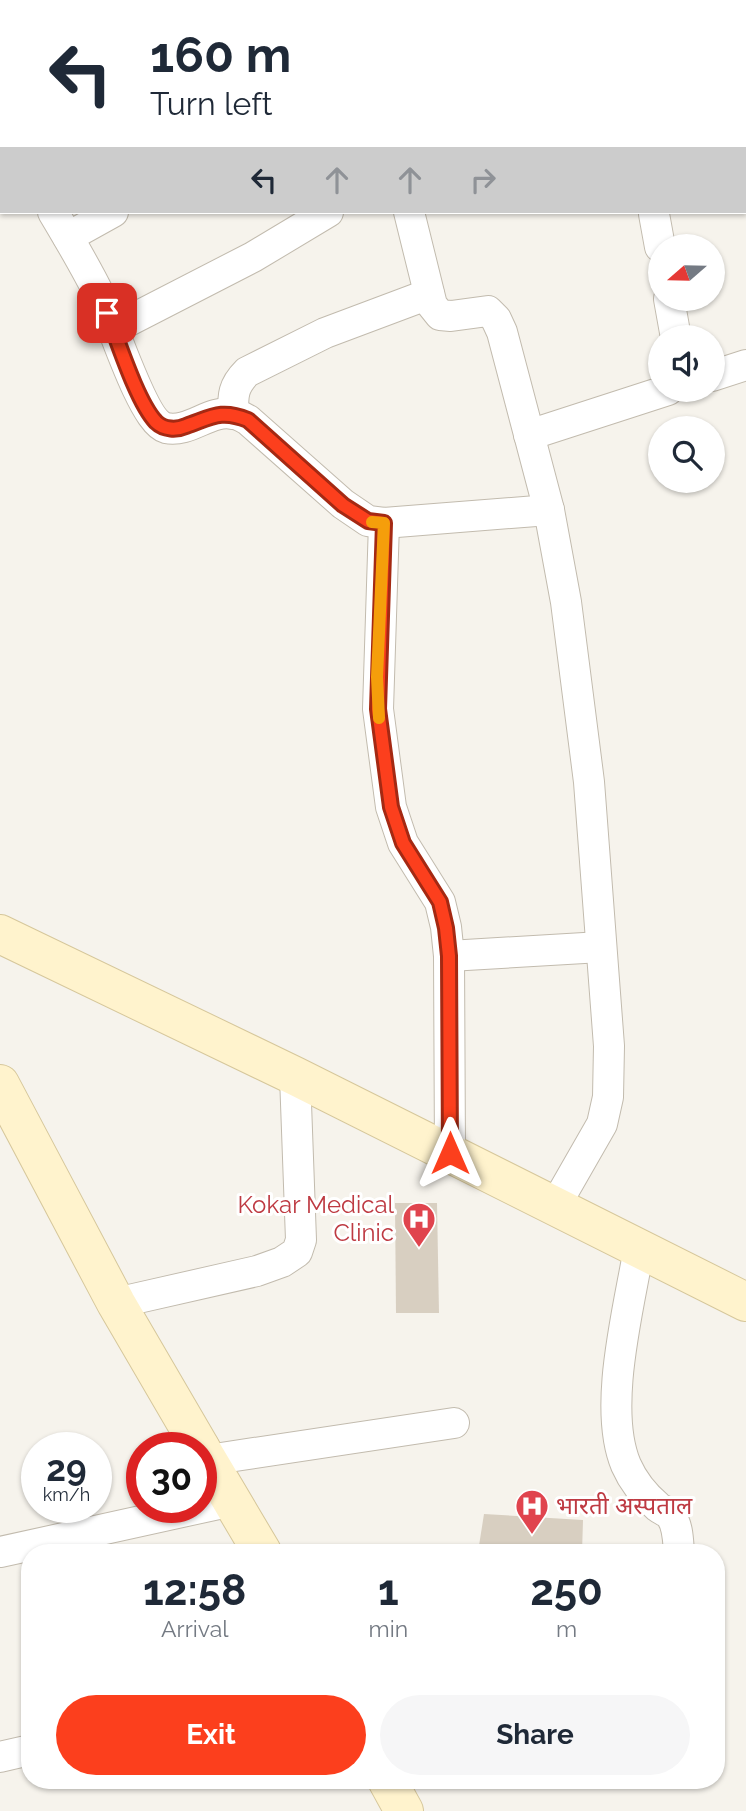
<!DOCTYPE html>
<meta charset="utf-8">
<style>
body{margin:0;font-family:Raleway,"Noto Sans Devanagari",sans-serif;background:#f6f6f7;color:#1f2937;height:100vh;display:flex;flex-direction:column;font-size:26px;white-space:nowrap}
*{box-sizing:border-box;margin:0}
p{font-size:23px;color:#747a83}
.icon{flex:none;width:38px;height:38px;fill:none;stroke:currentColor;stroke-width:2;stroke-linecap:round;stroke-linejoin:round}
.map{position:relative;flex:1;overflow:hidden}
.sheet{position:absolute;left:21px;top:1544px;width:704px;height:245px;display:flex;flex-direction:column;background:#fff;border-radius:28px;box-shadow:0 2px 5px #0004}
.sheet>*{flex:none}
.banner{position:absolute;left:0px;top:0px;width:747px;height:214px;box-shadow:0 2px 5px #0004;background:#fff;color:#1f2937;overflow:hidden}
.needle{width:46px;rotate:250deg}
.fabs{position:absolute;left:648px;top:234px;display:grid;gap:14px}
.fabs a{display:grid;place-items:center;width:77px;height:77px;border-radius:50%;background:#fff;box-shadow:0 2px 5px #0004;font-size:35px}
.speed{position:absolute;left:21px;top:1432px;display:flex;gap:14px;font-size:35px;font-weight:700;text-align:center}
.speed>*{display:grid;place-content:center;width:91px;height:91px;border-radius:50%;background:#fff;box-shadow:0 2px 5px #0004;line-height:1}
.speed small{font-size:18px;font-weight:400}
.speed .limit{border:10px solid #d22;background:#fff;color:#111}
.pin{position:absolute;display:grid;place-items:center;width:60px;height:60px;color:#fff;margin:-30px;border-radius:14px;box-shadow:0 4px 10px #0006}
.me{position:absolute;width:77px;margin:-38px;rotate:0deg;stroke-linejoin:round;filter:drop-shadow(0 0 5px #0008)}
.turn{display:flex;align-items:center;gap:24px;height:147px;padding:0 35px;font-size:32px}
.turn .icon{width:91px;height:91px;stroke-width:2.5}
.turn b{display:block;font-size:49px;line-height:60px}
.lanes{display:flex;align-items:center;height:66px;padding:0 35px;background:#0003;justify-content:center;gap:35px;direction:ltr}
.lanes .off{opacity:.35}
.eta{display:flex;justify-content:space-evenly;align-items:center;height:119px;text-align:center}
.eta b{font-size:42px;font-weight:700;line-height:49px}
.cta{display:flex;gap:14px;margin-top:auto;padding:14px 35px}
.cta a{flex:1;height:80px;border-radius:42px;background:#fc3f1d;color:#fff;font-size:28px;font-weight:700;line-height:80px;text-align:center}
.cta a+a{background:#f6f6f7;color:#1f2937}
.map>svg:first-child{display:block}
.building{fill:#d8cfc1}
.lines{fill:none;stroke-linecap:round;stroke-linejoin:round}
.street-casing{stroke:#c2bbae;stroke-width:32}
.secondary-casing{stroke:#d6c79b;stroke-width:40}
.street{stroke:#fff;stroke-width:30}
.secondary{stroke:#fff3cd;stroke-width:38}
.route-casing{stroke:#a42913;stroke-width:18}
.route{stroke:#fc3f1d;stroke-width:12}
.slow{stroke:#f59e0b;stroke-width:12}
.labels{text-anchor:middle;stroke-width:6;stroke-linejoin:round;paint-order:stroke}
.health-label{font-size:24px;fill:#be3a42;stroke:#fff;text-anchor:end}
</style>
<div class="map">
<svg width="746" height="1811" viewBox="0 0 746 1811">
<rect width="100%" height="100%" fill="#f6f3ec"/>
<g class="building">
<path d="M395,1203H437L439,1313H396Z"/>
<path d="M484,1514L583,1520L582,1552H478Z"/>
</g>
<g class="lines">
<defs>
<g id="street">
<path d="M87,0L88,2"/>
<path d="M273,0L274,2"/>
<path d="M397,0V2"/>
<path d="M679,0L680,2"/>
<path d="M491,2L492,0"/>
<path d="M0,121L2,124"/>
<path d="M53,212C69,239 86,267 100,296C111,320 143,422 166,428C190,433 210,409 233,414C238,414 244,418 248,420L343,504L368,521L384,523L549,510"/>
<path d="M409,212L432,305L440,315L451,316L488,311L496,319L502,332L549,510L566,602L589,782L609,1046L608,1097L602,1124L555,1206"/>
<path d="M654,214L660,247"/>
<path d="M68,237L113,212"/>
<path d="M669,299L676,338"/>
<path d="M113,329L253,257L328,212"/>
<path d="M712,376L746,365"/>
<path d="M233,413C233,395 233,386 247,372L325,333L429,294"/>
<path d="M529,435L668,390"/>
<path d="M384,523L378,709L391,807L403,843L440,902L446,927L449,956L450,1153"/>
<path d="M449,956L601,947"/>
<path d="M639,1248C629,1308 602,1408 626,1465C633,1481 644,1495 658,1507C662,1510 668,1512 671,1516C678,1526 678,1540 679,1552"/>
<path d="M116,1303L257,1271L282,1262L297,1252L301,1240L295,1076"/>
<path d="M208,1460L454,1423"/>
<path d="M0,1552L232,1501"/>
<path d="M0,1757L30,1750"/>
</g>
<g id="secondary">
<path d="M0,934L295,1076L746,1302"/>
<path d="M0,1084L116,1303L200,1447"/>
<path d="M201,1449L262,1552"/>
<path d="M387,1780L404,1811"/>
</g>
</defs>
<use href="#street" class="street-casing"/>
<use href="#secondary" class="secondary-casing"/>
<use href="#street" class="street"/>
<use href="#secondary" class="secondary"/>
</g>
<g class="lines">
<defs>
<path id="route" d="M107,313C118,341 137,402 156,422C164,430 177,430 186,426C212,417 221,409 248,420L343,505L368,521L384,523L378,709L391,807L403,843L440,902L446,928L449,956L450,1153"/>
</defs>
<use href="#route" class="route-casing"/>
<use href="#route" class="route"/>
<path class="slow" d="M372,522L384,523L377,677L379,718"/>
</g>
<defs>
<symbol id="hospital-pin" viewBox="-11 -11 22 30"><path d="M0 17L-7.5 6A9.5 9.5 0 1 1 7.5 6Z" fill="#e0444e" stroke="#fff"/><path d="M-5-5h3v3.5h4V-5h3V5h-3V1.5h-4V5h-3Z" fill="#fff"/></symbol>
</defs>
<g fill-rule="evenodd">
<use href="#hospital-pin" x="400" y="1200" width="38" height="52"/>
<use href="#hospital-pin" x="513" y="1487" width="38" height="52"/>
</g>
<g class="labels">
<g class="health-label">
<text x="394" y="1213">Kokar Medical<tspan x="394" dy="28">Clinic</tspan></text>
<text x="556" y="1514" text-anchor="start">भारती अस्पताल</text>
</g>
</g>
</svg>
<div class="fabs">
<a><svg class="needle" viewBox="-14 -14 28 28"><path d="M0-13l5 13h-10z" fill="#e53935"/><path d="M0 13l5-13h-10z" fill="#747a83"/></svg></a>
<a><svg class="icon" aria-label="sound" viewBox="0 0 24 24"><path d="M4 9h4l5-4v14l-5-4H4zM17 9q2 3 0 6"/></svg></a>
<a><svg class="icon" aria-label="search" viewBox="0 0 24 24"><circle cx="10" cy="10" r="6"/><path d="M15 15l6 6"/></svg></a>
</div>
<div class="speed"><div>29<small>km/h</small></div><div class="limit">30</div></div>
<div class="pin" style="left:107px;top:313px;background:#d93025"><svg class="icon" aria-label="arrive" viewBox="0 0 24 24"><path d="M6 21V4h12l-3 4 3 4H6"/></svg></div>
<svg class="me" style="left:450px;top:1153px" viewBox="-20 -20 40 40"><path d="M0-17L14 15 0 8-14 15z" fill="#fc3f1d" stroke="#fff" stroke-width="4"/></svg>
<div class="banner">
<div class="turn"><svg class="icon" aria-label="left" viewBox="0 0 24 24"><path d="M17 20v-9H6M10 6l-5 5 5 5"/></svg><div><b>160 m</b>Turn left</div></div>
<div class="lanes"><svg class="icon" aria-label="left" viewBox="0 0 24 24"><path d="M17 20v-9H6M10 6l-5 5 5 5"/></svg><svg class="icon off" aria-label="ahead" viewBox="0 0 24 24"><path d="M12 20V5M6 11l6-6 6 6"/></svg><svg class="icon off" aria-label="ahead" viewBox="0 0 24 24"><path d="M12 20V5M6 11l6-6 6 6"/></svg><svg class="icon off" aria-label="right" viewBox="0 0 24 24"><path d="M7 20v-9h11M14 6l5 5-5 5"/></svg></div>
</div>
<section class="sheet">
<div class="eta">
<div><b>12:58</b><p>Arrival</p></div>
<div><b>1</b><p>min</p></div>
<div><b>250</b><p>m</p></div>
</div>
<div class="cta"><a>Exit</a><a>Share</a></div>
</section>
</div>
